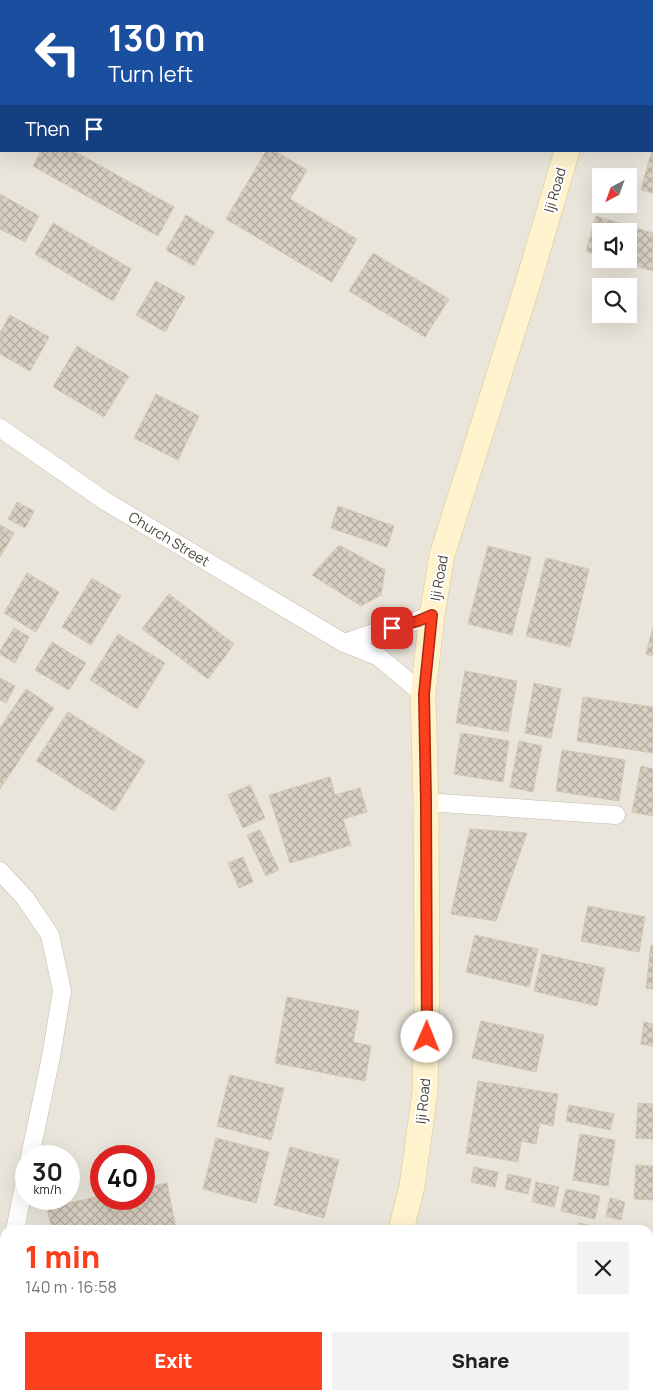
<!DOCTYPE html>
<meta charset="utf-8">
<style>
body{margin:0;font-family:Manrope,sans-serif;background:#f2f2f2;color:#202124;height:100vh;display:flex;flex-direction:column;font-size:19px;white-space:nowrap}
*{box-sizing:border-box;margin:0}
p{font-size:16px;color:#757577}
.icon{flex:none;width:28px;height:28px;fill:none;stroke:currentColor;stroke-width:2;stroke-linecap:round;stroke-linejoin:round}
.map{position:relative;flex:1;overflow:hidden}
.drawer{position:absolute;left:0px;top:1225px;width:654px;height:175px;display:flex;flex-direction:column;background:#fff;border-radius:15px 15px 0 0;box-shadow:0 5px 20px #0002}
.drawer>*{flex:none}
.top-card{position:absolute;left:0px;top:0px;width:654px;height:152px;box-shadow:0 5px 20px #0002;background:#1a4fa0;color:#fff;overflow:hidden}
.needle{width:32px;rotate:221deg}
.controls{position:absolute;left:592px;top:168px;display:grid;gap:10px}
.controls a{display:grid;place-items:center;width:45px;height:45px;border-radius:0px;background:#fff;box-shadow:0 5px 20px #0002;font-size:25px}
.speed{position:absolute;left:15px;top:1145px;display:flex;gap:10px;font-size:25px;font-weight:700;text-align:center}
.speed>*{display:grid;place-content:center;width:65px;height:65px;border-radius:50%;background:#fff;box-shadow:0 5px 20px #0002;line-height:1}
.speed small{font-size:12px;font-weight:400}
.speed .limit{border:8px solid #d22;background:#fff;color:#111}
.pin{position:absolute;display:grid;place-items:center;width:42px;height:42px;color:#fff;margin:-21px;border-radius:10px;box-shadow:0 2px 8px #0006}
.me{position:absolute;width:55px;margin:-28px;rotate:1deg;stroke-linejoin:round;filter:drop-shadow(0 0 4px #0008)}
.turn{display:flex;align-items:center;gap:18px;height:105px;padding:0 25px;font-size:22px}
.turn .icon{width:65px;height:65px;stroke-width:2.5}
.turn b{display:block;font-size:35px;line-height:42px}
.then{display:flex;align-items:center;height:48px;padding:0 25px;background:#0003;gap:10px;font-size:19px}
.round{display:grid;place-items:center;flex:none;width:52px;height:52px;border-radius:0px;background:#f2f2f2}
.overview{display:flex;align-items:center;justify-content:space-between;height:85px;padding:0 25px}
h1{font-size:30px;font-weight:800;line-height:38px;color:#fc3f1d}
.primary-button{display:flex;gap:10px;margin-top:auto;padding:10px 25px}
.primary-button a{flex:1;height:58px;border-radius:0px;background:#fc3f1d;color:#fff;font-size:20px;font-weight:800;line-height:58px;text-align:center}
.primary-button a+a{background:#f2f2f2;color:#202124}
.map>svg:first-child{display:block}
.residential{fill:#eae5da;fill-rule:evenodd}
.building{fill:url(#building-cross-hatch);stroke:#d3c7b4}
.lines{fill:none;stroke-linecap:round;stroke-linejoin:round}
.street-casing{stroke:#c2bbae;stroke-width:19}
.secondary-casing{stroke:#d6c79b;stroke-width:26}
.street{stroke:#fff;stroke-width:18}
.secondary{stroke:#fff3cd;stroke-width:25}
.route-casing{stroke:#a42913;stroke-width:12}
.route{stroke:#fc3f1d;stroke-width:9}
.labels{text-anchor:middle;stroke-width:4;stroke-linejoin:round;paint-order:stroke}
.street-label{font-size:14px;fill:#4b4439;stroke:#fff}
</style>
<div class="map">
<svg width="653" height="1400" viewBox="0 0 653 1400">
<defs>
<pattern id="building-cross-hatch" width="8" height="8" patternUnits="userSpaceOnUse" patternTransform="scale(1.25)"><rect width="8" height="8" fill="#d8cfc1"/><path d="M0 0l8 8M0 8l8-8" fill="none" stroke="#b1aa9e"/></pattern>
</defs>
<rect width="100%" height="100%" fill="#f6f3ec"/>
<path class="residential" d="M0,0H653V1400H0ZM1,1H652V151H1ZM601,176H629V204H601ZM601,231H629V259H601ZM601,286H629V314H601ZM26,1156H69V1199H26ZM101,1156H144V1199H101ZM5,1230H649V1395H5Z"/>
<g class="building">
<path d="M261,0H316L260,1Z"/>
<path d="M653,146V193L641,190Z"/>
<path d="M41,151H74L174,207L158,236L33,166Z"/>
<path d="M266,151H275L307,170L290,199L357,239L332,282L226,219Z"/>
<path d="M0,194L39,216L25,242L0,229Z"/>
<path d="M186,215L214,232L194,266L166,250Z"/>
<path d="M596,216L653,233V271L612,259H629V231H601V256L586,251Z"/>
<path d="M53,223L131,269L113,301L35,254Z"/>
<path d="M373,253L449,299L425,337L349,291Z"/>
<path d="M156,281L185,297L165,332L136,315Z"/>
<path d="M10,315L49,337L30,371L0,354V333Z"/>
<path d="M77,346L129,376L104,417L53,387Z"/>
<path d="M156,394L199,416L178,460L134,438Z"/>
<path d="M17,502L34,511L25,528L8,519Z"/>
<path d="M338,506L394,526L387,547L331,528Z"/>
<path d="M0,525L14,533L0,557Z"/>
<path d="M339,545L385,570L381,595L361,606L312,575Z"/>
<path d="M488,546L531,557L512,635L468,624Z"/>
<path d="M546,558L589,569L570,647L526,636Z"/>
<path d="M27,573L59,592L36,632L4,613Z"/>
<path d="M92,578L121,596L91,645L62,627Z"/>
<path d="M169,594L234,644L208,679L142,629Z"/>
<path d="M653,627V656L646,654Z"/>
<path d="M14,628L29,637L15,663L0,654V651Z"/>
<path d="M118,634L165,663L137,709L90,680Z"/>
<path d="M52,642L86,663L69,690L35,670Z"/>
<path d="M465,671L517,681L508,732L456,723Z"/>
<path d="M0,678L15,686L6,703L0,700Z"/>
<path d="M534,683L561,689L551,738L525,733Z"/>
<path d="M26,689L54,708L0,789V728Z"/>
<path d="M583,697L653,707V753L577,741Z"/>
<path d="M68,712L145,761L114,811L36,761Z"/>
<path d="M461,733L509,741L503,782L454,774Z"/>
<path d="M519,741L542,746L533,792L510,787Z"/>
<path d="M562,750L625,760L619,801L556,791Z"/>
<path d="M641,766L653,769V816L632,812Z"/>
<path d="M330,777L335,795L360,788L367,812L343,819L351,845L290,863L269,795Z"/>
<path d="M250,785L265,818L243,828L228,795Z"/>
<path d="M470,829L527,833L496,921L451,914Z"/>
<path d="M260,830L279,870L266,876L247,835Z"/>
<path d="M243,857L253,882L239,888L228,863Z"/>
<path d="M588,906L645,917L639,952L581,941Z"/>
<path d="M475,935L538,949L529,987L466,972Z"/>
<path d="M651,945H653V989L646,988Z"/>
<path d="M542,954L605,968L597,1006L534,991Z"/>
<path d="M287,997L359,1011L353,1042L371,1046L365,1081L275,1063Z"/>
<path d="M481,1021L544,1035L536,1072L472,1058Z"/>
<path d="M644,1022L653,1024V1046L641,1044Z"/>
<path d="M230,1075L284,1088L271,1140L217,1126Z"/>
<path d="M478,1081L558,1094L553,1126L540,1123L536,1144L521,1141L518,1162L466,1153Z"/>
<path d="M638,1103L653,1104V1139L636,1138Z"/>
<path d="M569,1105L614,1114L610,1130L566,1121Z"/>
<path d="M580,1134L615,1140L608,1186L573,1180Z"/>
<path d="M216,1138L269,1152L256,1203L203,1189Z"/>
<path d="M290,1147L339,1160L324,1218L274,1205Z"/>
<path d="M636,1165L653,1166V1200L634,1199Z"/>
<path d="M474,1167L498,1172L495,1187L471,1182Z"/>
<path d="M508,1174L531,1179L528,1194L505,1189Z"/>
<path d="M536,1182L559,1187L554,1207L532,1202Z"/>
<path d="M167,1183L176,1229L170,1230H52L47,1208L101,1196V1199H144V1188Z"/>
<path d="M566,1189L600,1196L595,1219L561,1211Z"/>
<path d="M610,1198L625,1202L621,1220L606,1216Z"/>
<path d="M579,1223L609,1230H577Z"/>
<path d="M653,1278V1325L649,1324V1278Z"/>
<path d="M649,1355L653,1356V1375L649,1374Z"/>
<path d="M153,1395H181L180,1400H151Z"/>
<path d="M260,1395H307L305,1400H270Z"/>
<path d="M475,1395H482L492,1400H473Z"/>
<path d="M548,1395H580L579,1400H546Z"/>
</g>
<g class="lines">
<defs>
<g id="street">
<path d="M44,1V0"/>
<path d="M0,67L1,65"/>
<path d="M0,428L105,501L344,643L379,657L423,694"/>
<path d="M344,643L382,630L402,626L432,615"/>
<path d="M426,802L616,815"/>
<path d="M0,871L25,898L50,935L62,991L51,1057L30,1156"/>
<path d="M15,1230L26,1176"/>
<path d="M0,1268L5,1257"/>
<path d="M0,1367L5,1370"/>
<path d="M43,1395L51,1400"/>
</g>
<g id="secondary">
<path d="M607,1V0"/>
<path d="M401,1230L412,1186L425,1092L427,1000L426,802L423,694L432,615L442,555L528,283L567,151"/>
<path d="M351,1400L353,1395"/>
</g>
</defs>
<use href="#street" class="street-casing"/>
<use href="#secondary" class="secondary-casing"/>
<use href="#street" class="street"/>
<use href="#secondary" class="secondary"/>
</g>
<g class="lines">
<defs>
<path id="route" d="M392,628L418,621L432,615L424,694L426,802L427,1037"/>
</defs>
<use href="#route" class="route-casing"/>
<use href="#route" class="route"/>
</g>
<g class="labels">
<g class="street-label">
<text transform="translate(555 190) rotate(-74)" y="5">Iji Road</text>
<text transform="translate(169 539) rotate(31)" y="5">Church Street</text>
<text transform="translate(439 578) rotate(-80)" y="5">Iji Road</text>
<text transform="translate(423 1101) rotate(-84)" y="5">Iji Road</text>
</g>
</g>
</svg>
<div class="controls">
<a><svg class="needle" viewBox="-14 -14 28 28"><path d="M0-13l5 13h-10z" fill="#e53935"/><path d="M0 13l5-13h-10z" fill="#757577"/></svg></a>
<a><svg class="icon" aria-label="sound" viewBox="0 0 24 24"><path d="M4 9h4l5-4v14l-5-4H4zM17 9q2 3 0 6"/></svg></a>
<a><svg class="icon" aria-label="search" viewBox="0 0 24 24"><circle cx="10" cy="10" r="6"/><path d="M15 15l6 6"/></svg></a>
</div>
<div class="speed"><div>30<small>km/h</small></div><div class="limit">40</div></div>
<div class="pin" style="left:392px;top:628px;background:#d93025"><svg class="icon" aria-label="arrive" viewBox="0 0 24 24"><path d="M6 21V4h12l-3 4 3 4H6"/></svg></div>
<svg class="me" style="left:427px;top:1037px" viewBox="-20 -20 40 40"><circle r="19" fill="#fff"/><path d="M0-13L10 11 0 6-10 11z" fill="#fc3f1d"/></svg>
<div class="top-card">
<div class="turn"><svg class="icon" aria-label="left" viewBox="0 0 24 24"><path d="M17 20v-9H6M10 6l-5 5 5 5"/></svg><div><b>130 m</b>Turn left</div></div>
<div class="then">Then<svg class="icon" aria-label="arrive" viewBox="0 0 24 24"><path d="M6 21V4h12l-3 4 3 4H6"/></svg></div>
</div>
<section class="drawer">
<div class="overview"><div><h1>1 min</h1><p>140 m · 16:58</p></div><a class="round"><svg class="icon" aria-label="close" viewBox="0 0 24 24"><path d="M6 6l12 12M18 6L6 18"/></svg></a></div>
<div class="primary-button"><a>Exit</a><a>Share</a></div>
</section>
</div>
